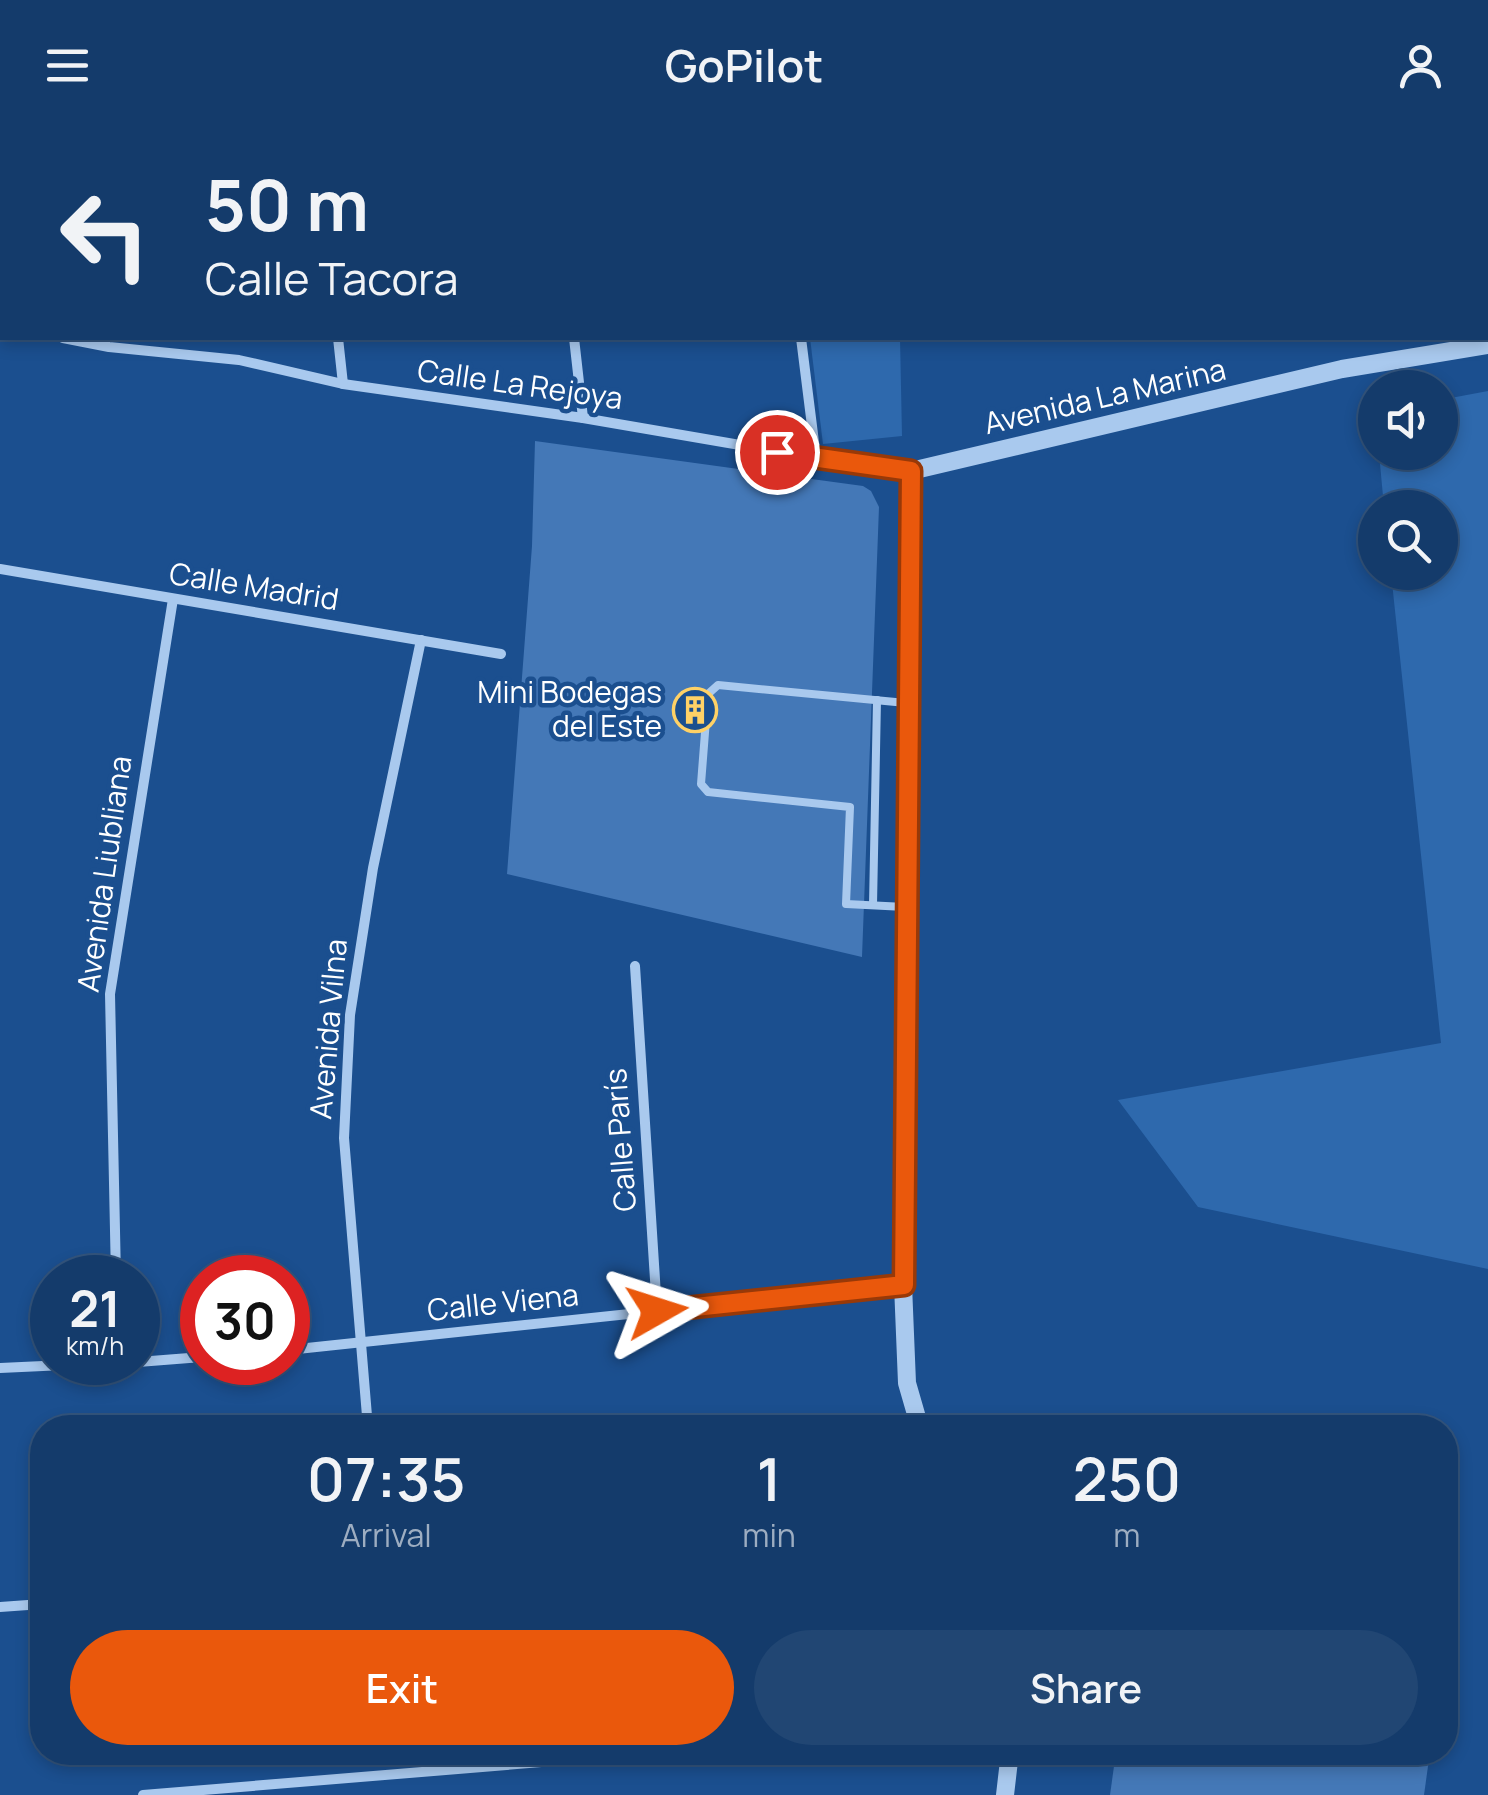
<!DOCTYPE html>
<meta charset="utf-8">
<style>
body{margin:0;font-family:Manrope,sans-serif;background:#214673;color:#f1f3f6;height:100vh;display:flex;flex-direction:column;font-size:38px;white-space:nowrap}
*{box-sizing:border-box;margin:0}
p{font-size:32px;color:#9dadc1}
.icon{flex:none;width:55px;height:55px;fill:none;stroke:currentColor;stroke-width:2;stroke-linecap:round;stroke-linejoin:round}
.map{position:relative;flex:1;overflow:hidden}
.drawer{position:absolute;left:30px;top:1285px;width:1428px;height:350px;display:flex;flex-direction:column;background:#143b6b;border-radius:40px;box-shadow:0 5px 15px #0003,0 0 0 2px #33557e}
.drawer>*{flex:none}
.guide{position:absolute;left:0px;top:0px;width:1490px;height:210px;box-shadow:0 5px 15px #0003,0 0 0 2px #33557e;background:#143b6b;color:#f1f3f6;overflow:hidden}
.buttons{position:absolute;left:1358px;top:240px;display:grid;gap:20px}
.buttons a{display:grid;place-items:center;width:100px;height:100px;border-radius:50%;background:#143b6b;box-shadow:0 5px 15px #0003,0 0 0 2px #33557e;font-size:50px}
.speed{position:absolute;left:30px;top:1125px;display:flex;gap:20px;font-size:50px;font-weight:700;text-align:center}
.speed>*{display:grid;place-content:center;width:130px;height:130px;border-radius:50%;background:#143b6b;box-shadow:0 5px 15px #0003,0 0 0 2px #33557e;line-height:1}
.speed small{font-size:25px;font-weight:400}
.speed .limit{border:15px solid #d22;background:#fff;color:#111}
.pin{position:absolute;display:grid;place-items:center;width:85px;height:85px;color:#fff;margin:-42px;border:5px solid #fff;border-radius:50%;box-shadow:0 2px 10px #0007}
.me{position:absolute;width:110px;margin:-55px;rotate:84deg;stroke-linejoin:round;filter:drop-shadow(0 0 8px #0008)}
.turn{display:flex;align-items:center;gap:35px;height:210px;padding:0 40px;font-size:45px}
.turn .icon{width:130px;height:130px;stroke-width:2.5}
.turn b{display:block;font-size:70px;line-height:85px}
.eta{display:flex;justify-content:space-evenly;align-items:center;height:170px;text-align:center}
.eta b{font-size:60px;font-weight:600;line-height:70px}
.button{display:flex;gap:20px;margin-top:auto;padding:20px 40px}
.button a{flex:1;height:115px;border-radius:60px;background:#ea580c;color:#fff;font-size:40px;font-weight:600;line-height:115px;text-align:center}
.button a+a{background:#214673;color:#f1f3f6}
header{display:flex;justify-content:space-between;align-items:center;height:130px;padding:0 40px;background:#143b6b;font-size:45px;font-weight:600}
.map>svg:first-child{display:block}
.green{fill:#2e69ad}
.building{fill:#4478b7}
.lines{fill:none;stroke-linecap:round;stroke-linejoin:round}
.service{stroke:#a9c9ee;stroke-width:8}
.minor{stroke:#a9c9ee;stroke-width:10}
.tertiary{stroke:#a9c9ee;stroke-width:18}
.route-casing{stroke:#983908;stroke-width:25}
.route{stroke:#ea580c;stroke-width:18}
.labels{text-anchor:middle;stroke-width:9;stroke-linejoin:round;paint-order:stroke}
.street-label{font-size:30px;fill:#fff;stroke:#1b4f8f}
.poi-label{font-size:30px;fill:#fff;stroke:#1b4f8f;text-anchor:end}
</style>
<header><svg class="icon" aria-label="menu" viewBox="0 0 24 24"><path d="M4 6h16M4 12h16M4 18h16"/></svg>GoPilot<svg class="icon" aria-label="person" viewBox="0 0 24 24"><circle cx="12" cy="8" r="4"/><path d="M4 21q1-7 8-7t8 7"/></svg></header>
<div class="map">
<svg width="1488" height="1665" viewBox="0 0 1488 1665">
<rect width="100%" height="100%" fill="#1b4f8f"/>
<g class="green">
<path d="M810,208H900L902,306L823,314Z"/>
<path d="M1488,261V1139L1198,1077L1118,970L1441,913L1391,443L1440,442V378L1384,377L1379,323L1440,322V270Z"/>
</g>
<g class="building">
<path d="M535,311L863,356L871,361L879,377L862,827L507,744L532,416Z"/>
<path d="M1116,1622H1430L1424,1665H1110Z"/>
</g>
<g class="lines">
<g class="service">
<path d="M873,775L877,570"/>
<path d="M905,777L846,774L850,677L708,662L701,654L708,564L718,555L906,573"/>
</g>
<g class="minor">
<path d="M85,0V2"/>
<path d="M315,0V2"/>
<path d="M550,0V2"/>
<path d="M776,0V2"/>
<path d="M1044,0L1045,2"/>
<path d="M1355,2L1356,0"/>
<path d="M0,195H2"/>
<path d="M63,208L109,217L239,230L343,254L583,288L816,328L911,341"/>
<path d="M338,208L343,254"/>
<path d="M574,208L583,288"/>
<path d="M801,208L816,328"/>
<path d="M0,439L501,524"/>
<path d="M635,836L657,1181"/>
<path d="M116,1148L110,864L173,469"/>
<path d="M288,1220L903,1155"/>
<path d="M138,1232L202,1227"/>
<path d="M0,1238L129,1232"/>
<path d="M368,1298L344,1008L350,885L373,738L421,510"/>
<path d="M0,1477L42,1474"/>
<path d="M143,1665L663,1622"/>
</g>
<g class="tertiary">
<path d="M920,1298L907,1253L903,1155L911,341L1342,239L1488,215"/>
<path d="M1005,1665L1010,1622"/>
</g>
</g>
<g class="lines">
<defs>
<path id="route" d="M657,1181L904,1155L911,341L777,322"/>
</defs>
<use href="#route" class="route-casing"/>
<use href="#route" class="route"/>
</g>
<defs>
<symbol id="building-ring" viewBox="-11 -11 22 22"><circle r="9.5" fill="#1b4f8f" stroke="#ffd166" stroke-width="1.5"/><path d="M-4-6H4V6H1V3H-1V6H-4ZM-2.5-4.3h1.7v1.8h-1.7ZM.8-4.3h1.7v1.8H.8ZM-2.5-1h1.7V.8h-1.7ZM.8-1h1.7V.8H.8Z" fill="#ffd166"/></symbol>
</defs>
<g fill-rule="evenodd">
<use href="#building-ring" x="670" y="555" width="50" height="50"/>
</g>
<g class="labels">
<g class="street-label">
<text transform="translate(520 255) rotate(8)" y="10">Calle La Rejoya</text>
<text transform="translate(1105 267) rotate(-13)" y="10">Avenida La Marina</text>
<text transform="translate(254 457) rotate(9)" y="10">Calle Madrid</text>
<text transform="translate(105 744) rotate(-82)" y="10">Avenida Liubliana</text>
<text transform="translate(329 899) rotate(-85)" y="10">Avenida Vilna</text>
<text transform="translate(621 1010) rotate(-94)" y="10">Calle París</text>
<text transform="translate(503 1173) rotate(-6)" y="10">Calle Viena</text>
</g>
<g class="poi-label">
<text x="662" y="573">Mini Bodegas<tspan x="662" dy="34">del Este</tspan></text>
</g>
</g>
</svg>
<div class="buttons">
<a><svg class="icon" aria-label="sound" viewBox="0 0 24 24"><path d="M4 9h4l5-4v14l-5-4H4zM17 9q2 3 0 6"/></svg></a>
<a><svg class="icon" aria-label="search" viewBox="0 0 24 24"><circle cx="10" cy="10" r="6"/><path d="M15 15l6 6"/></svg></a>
</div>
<div class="speed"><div>21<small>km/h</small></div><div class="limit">30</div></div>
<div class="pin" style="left:777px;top:322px;background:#d93025"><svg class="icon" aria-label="arrive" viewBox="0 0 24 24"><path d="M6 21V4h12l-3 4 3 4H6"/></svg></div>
<svg class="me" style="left:657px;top:1181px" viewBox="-20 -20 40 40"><path d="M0-17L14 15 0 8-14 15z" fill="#ea580c" stroke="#fff" stroke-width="4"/></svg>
<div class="guide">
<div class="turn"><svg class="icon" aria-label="left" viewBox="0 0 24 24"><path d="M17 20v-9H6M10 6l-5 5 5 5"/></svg><div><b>50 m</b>Calle Tacora</div></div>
</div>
<section class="drawer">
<div class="eta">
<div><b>07:35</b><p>Arrival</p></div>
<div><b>1</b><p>min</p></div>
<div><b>250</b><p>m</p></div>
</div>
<div class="button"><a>Exit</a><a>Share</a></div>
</section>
</div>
